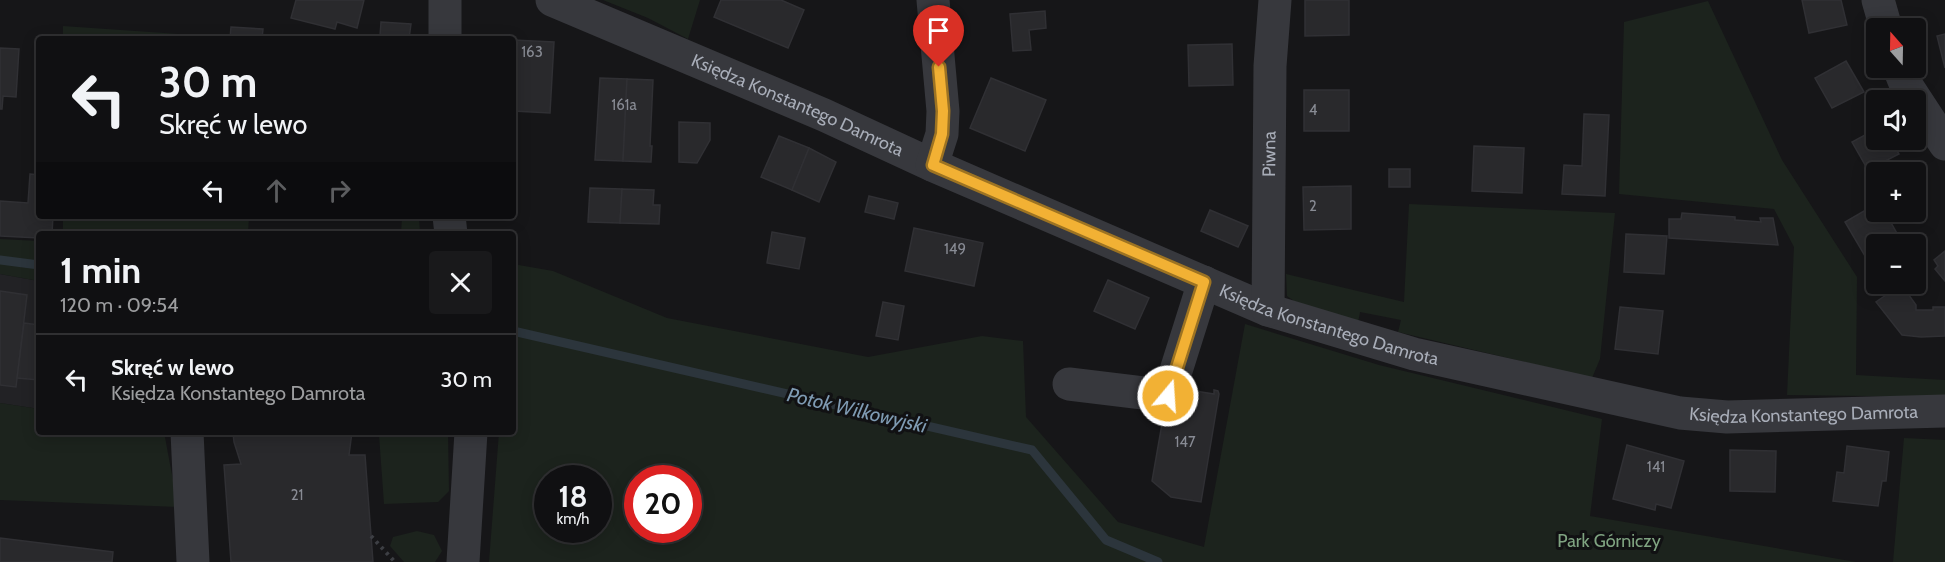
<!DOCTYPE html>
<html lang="pl">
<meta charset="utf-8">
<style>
body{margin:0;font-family:Cabin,sans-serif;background:#19191b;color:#f1f3f6;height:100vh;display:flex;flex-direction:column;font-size:22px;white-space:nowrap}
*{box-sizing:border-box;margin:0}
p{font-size:20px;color:#9c9d9f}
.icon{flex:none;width:33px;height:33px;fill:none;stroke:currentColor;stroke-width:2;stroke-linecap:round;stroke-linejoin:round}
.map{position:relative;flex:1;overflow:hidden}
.side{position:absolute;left:36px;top:231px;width:480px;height:204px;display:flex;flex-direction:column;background:#101012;border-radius:6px;box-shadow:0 3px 15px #0003,0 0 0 2px #303032}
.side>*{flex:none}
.top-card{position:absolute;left:36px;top:36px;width:480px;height:183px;border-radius:6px;box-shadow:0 3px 15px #0003,0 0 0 2px #303032;background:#101012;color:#f1f3f6;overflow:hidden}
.needle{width:39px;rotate:340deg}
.buttons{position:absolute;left:1866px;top:18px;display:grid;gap:12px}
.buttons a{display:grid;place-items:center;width:60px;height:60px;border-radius:6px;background:#101012;box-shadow:0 3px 15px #0003,0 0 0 2px #303032;font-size:30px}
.speed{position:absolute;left:534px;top:465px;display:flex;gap:12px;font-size:30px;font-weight:700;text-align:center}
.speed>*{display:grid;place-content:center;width:78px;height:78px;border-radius:50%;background:#101012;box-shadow:0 3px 15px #0003,0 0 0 2px #303032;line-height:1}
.speed small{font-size:15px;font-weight:400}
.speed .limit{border:9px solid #d22;background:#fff;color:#111}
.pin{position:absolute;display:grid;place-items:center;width:51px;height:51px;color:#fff;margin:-62px -26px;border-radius:50% 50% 50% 0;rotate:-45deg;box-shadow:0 0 6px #0007}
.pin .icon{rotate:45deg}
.me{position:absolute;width:66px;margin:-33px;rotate:18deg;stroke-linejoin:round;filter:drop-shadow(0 0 4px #0008)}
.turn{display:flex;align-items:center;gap:21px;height:126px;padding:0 24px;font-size:27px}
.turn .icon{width:78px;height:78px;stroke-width:2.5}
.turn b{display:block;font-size:42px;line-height:51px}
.lanes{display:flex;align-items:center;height:57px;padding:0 24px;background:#0003;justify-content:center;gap:30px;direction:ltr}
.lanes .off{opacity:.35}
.round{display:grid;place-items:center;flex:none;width:63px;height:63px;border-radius:6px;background:#19191b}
.overview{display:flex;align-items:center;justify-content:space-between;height:102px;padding:0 24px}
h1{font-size:36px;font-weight:700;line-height:45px}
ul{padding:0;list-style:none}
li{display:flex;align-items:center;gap:18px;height:90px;padding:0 24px;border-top:2px solid #303032}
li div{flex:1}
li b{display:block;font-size:22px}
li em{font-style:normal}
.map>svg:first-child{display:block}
.built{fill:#222225}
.green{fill:#1c231d;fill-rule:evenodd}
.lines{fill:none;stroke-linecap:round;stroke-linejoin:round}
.stream{stroke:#2c353c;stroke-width:9}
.building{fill:#29292c;stroke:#303034;stroke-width:1.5}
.path{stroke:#3d3f44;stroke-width:4;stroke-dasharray:3 4.5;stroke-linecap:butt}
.minor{stroke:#37383d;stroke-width:33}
.route-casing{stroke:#9d7322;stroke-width:15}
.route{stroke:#f2b134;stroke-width:10}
.labels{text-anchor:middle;stroke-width:6;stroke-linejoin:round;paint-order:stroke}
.number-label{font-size:15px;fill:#888b94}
.street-label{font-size:18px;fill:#a8adb8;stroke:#111113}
.park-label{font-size:18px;fill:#7fa381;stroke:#111113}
.water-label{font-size:20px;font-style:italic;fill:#7f9bb3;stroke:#111113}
</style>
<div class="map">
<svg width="1945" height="562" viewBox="0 0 1945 562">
<rect width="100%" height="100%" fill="#161618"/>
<path class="built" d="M0,274L39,281V409L0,403Z"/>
<g class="green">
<path d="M603,0H700L688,39L648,18Z"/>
<path d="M1708,1L1782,160L1857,277L1856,375L1945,380V397L1787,395L1794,247L1774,209L1619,194L1624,22Z"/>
<path d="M63,26L208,36V39H63Z"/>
<path d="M1409,204L1615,213L1600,359L1592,378L1398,332L1401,320L1360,312L1358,323L1294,301L1287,296L1286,274L1404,302Z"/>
<path d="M63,216H249L248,234H63Z"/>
<path d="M402,216H419L420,234H401Z"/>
<path d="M0,239L39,241V281L0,274Z"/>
<path d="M513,264L553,271L667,318L868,357L982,336L1023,341L1026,417L1118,522L1204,547L1245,324L1379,365L1602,419L1590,516L1856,562H489L499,432H513ZM598,478V530H548V478ZM688,478V530H638V478Z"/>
<path d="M0,403L39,409V432H164L178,507L0,500Z"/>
<path d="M375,432H448L449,491L438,502L384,504L379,435Z"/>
<path d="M1904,438L1945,440V562H1893Z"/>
<path d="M417,531L434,535L442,551L435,562H404L390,546L393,537Z"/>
</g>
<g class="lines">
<g class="stream">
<path d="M0,260L39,265"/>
<path d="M513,331L1032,450L1106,540L1158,562"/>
</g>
</g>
<g class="building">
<path d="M296,0H364L357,28L337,22L335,29L291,18Z"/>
<path d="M721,0H781L804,10L788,48L714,17Z"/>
<path d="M1305,0H1349V35L1305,36Z"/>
<path d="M1802,0H1841L1847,25L1809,33Z"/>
<path d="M1045,11L1046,28L1029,30L1031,50L1013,51L1010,14Z"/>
<path d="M381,22L411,24L409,39L380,36Z"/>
<path d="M231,27L263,29L262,39H230Z"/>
<path d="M1945,34V68L1937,36Z"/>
<path d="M513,40L554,42L550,113L513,111Z"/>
<path d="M1232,44L1233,85L1189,86L1188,45Z"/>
<path d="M0,48L19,49L16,97L3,96L2,109H0Z"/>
<path d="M1846,61L1864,92L1832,108L1815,78Z"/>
<path d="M600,78L627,79L623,161L595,160Z"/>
<path d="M991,78L1046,100L1025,151L970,128Z"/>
<path d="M627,79L653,80L650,146H652L651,162L623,161Z"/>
<rect x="1304" y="90" width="45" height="41"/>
<path d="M1584,114L1609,115L1605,196L1562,194L1564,165L1582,166Z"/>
<path d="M679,122L710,123V140L697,163L679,162Z"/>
<path d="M1876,129V140H1890L1899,154L1868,170L1852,142Z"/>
<path d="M779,136L809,148L792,190L761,177Z"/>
<path d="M1474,146L1524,148L1522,193L1472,191Z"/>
<path d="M809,148L836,162L819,202L792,190Z"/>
<rect x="1389" y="169" width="21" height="18"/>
<path d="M30,174L39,175V216H53L52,234H39V238L0,236V201L28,203Z"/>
<path d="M1351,186V229L1304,230L1303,187Z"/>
<path d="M590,188L622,189L620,223L588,222Z"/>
<path d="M622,189L654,190L653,205H660L659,224L620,223Z"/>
<path d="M869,196L898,203L894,219L865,212Z"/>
<path d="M1876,204V212H1885L1899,237L1886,244H1876V250L1865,256L1845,222Z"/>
<path d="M1210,210L1248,226L1238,247L1201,231Z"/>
<path d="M1682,213L1735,217V220L1761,222L1760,218H1773L1778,245L1669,238V219H1681Z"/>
<path d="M914,228L983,243L974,286L905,271Z"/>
<path d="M772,232L805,238L799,269L767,263Z"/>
<path d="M1626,234L1667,236L1664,274L1624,272Z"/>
<path d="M1945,251V281L1935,269L1938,266L1934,260Z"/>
<path d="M1108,280L1149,298L1135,329L1094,311Z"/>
<path d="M1901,284L1916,305V310H1933V307H1945V336L1921,337L1902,335L1876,302L1886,295L1885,293Z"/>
<path d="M0,291L27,295L16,387L0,385Z"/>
<path d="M883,302L904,306L898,340L876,336Z"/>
<path d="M1620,307L1663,311L1658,354L1615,349Z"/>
<path d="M24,323L39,325V380L17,378Z"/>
<path d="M1183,389L1214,394V390L1218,391L1219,394L1201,502L1171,497L1152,481L1166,401Z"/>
<path d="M233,432H352L349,455H365L373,562H231L224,465L241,464L234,442Z"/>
<path d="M1627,445L1684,461L1671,508L1656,504L1655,510L1613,499Z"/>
<path d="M1847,446L1889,452L1886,481H1882L1878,506L1833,501L1837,472L1844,473Z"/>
<path d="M1730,450L1776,451L1775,492L1730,491Z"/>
<path d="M0,538L113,552L112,562H0Z"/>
</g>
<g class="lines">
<path class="path" d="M371,536L395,562"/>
<g class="minor">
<path id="s1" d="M552,0L824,115L932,165L1268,310L1414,354L1680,413L1727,417L1945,411"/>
<path d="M1878,0L1886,28"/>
<path d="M445,39V0"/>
<path d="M1899,68L1905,83L1945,144"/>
<path d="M932,165L942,134L943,111L933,0"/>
<path d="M449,216L451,234"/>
<path id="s2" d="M1268,310L1270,66L1275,0"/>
<path d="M1069,384L1168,396L1204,282"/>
<path d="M187,432L193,562"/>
<path d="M463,562L471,432"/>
</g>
</g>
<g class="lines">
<defs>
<path id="route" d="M939,67L943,111L942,134L933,165L1204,282L1168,396"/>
</defs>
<use href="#route" class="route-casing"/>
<use href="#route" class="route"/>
</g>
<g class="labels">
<g class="number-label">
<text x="532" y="57">163</text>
<text x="624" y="110">161a</text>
<text x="1313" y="115">4</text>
<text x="1313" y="211">2</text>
<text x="955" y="254">149</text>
<text x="1185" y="447">147</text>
<text x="1656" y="472">141</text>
<text x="297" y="500">21</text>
</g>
<g class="street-label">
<text dy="6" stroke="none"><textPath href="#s1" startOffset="267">Księdza Konstantego Damrota</textPath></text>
<text dy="6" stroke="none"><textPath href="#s2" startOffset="156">Piwna</textPath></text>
<text dy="6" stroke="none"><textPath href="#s1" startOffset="843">Księdza Konstantego Damrota</textPath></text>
<text dy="6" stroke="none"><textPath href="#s1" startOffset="1329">Księdza Konstantego Damrota</textPath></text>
</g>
<g class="park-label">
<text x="1609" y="547">Park Górniczy</text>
</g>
<g class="water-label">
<text transform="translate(857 410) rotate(13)" y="7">Potok Wilkowyjski</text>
</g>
</g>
</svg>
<div class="buttons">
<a><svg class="needle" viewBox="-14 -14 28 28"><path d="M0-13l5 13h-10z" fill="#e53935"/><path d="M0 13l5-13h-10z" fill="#9c9d9f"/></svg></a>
<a><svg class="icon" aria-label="sound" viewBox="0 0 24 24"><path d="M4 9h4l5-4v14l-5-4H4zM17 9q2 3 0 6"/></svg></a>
<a>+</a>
<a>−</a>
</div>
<div class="speed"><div>18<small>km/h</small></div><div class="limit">20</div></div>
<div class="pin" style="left:939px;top:67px;background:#d93025"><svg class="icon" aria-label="arrive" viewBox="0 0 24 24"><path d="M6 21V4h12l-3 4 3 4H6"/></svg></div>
<svg class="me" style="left:1168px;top:396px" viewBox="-20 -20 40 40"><circle r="17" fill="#f2b134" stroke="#fff" stroke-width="3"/><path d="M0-11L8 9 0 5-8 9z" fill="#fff"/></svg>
<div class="top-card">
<div class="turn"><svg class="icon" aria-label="left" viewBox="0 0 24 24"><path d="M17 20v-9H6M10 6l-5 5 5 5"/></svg><div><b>30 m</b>Skręć w lewo</div></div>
<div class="lanes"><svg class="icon" aria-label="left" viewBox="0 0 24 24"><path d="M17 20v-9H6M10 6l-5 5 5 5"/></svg><svg class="icon off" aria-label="ahead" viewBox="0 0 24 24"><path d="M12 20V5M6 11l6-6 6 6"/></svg><svg class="icon off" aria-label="right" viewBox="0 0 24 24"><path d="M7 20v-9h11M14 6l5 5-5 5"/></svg></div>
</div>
<section class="side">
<div class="overview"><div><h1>1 min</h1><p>120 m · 09:54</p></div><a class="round"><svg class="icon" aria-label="close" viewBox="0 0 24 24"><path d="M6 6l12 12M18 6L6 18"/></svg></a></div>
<ul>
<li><svg class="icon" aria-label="left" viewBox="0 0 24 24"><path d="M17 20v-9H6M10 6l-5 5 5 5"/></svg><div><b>Skręć w lewo</b><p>Księdza Konstantego Damrota</p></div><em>30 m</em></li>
</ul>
</section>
</div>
